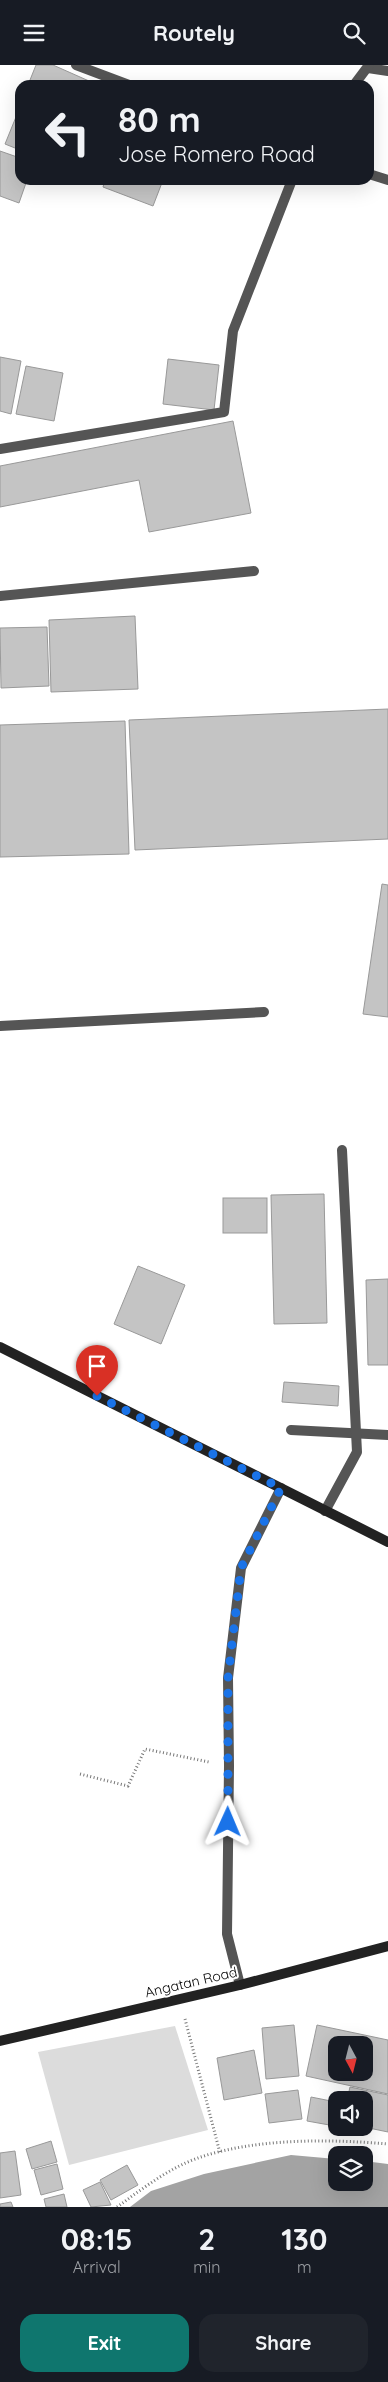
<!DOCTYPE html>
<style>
body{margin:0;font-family:Quicksand,sans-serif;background:#20242c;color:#f1f3f6;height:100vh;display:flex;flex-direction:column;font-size:19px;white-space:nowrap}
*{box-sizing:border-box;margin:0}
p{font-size:16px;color:#9ea1a6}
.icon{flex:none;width:28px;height:28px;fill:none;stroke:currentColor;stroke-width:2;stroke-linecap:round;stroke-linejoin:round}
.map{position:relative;height:2142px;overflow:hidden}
.side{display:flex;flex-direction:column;background:#171b24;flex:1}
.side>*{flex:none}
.guide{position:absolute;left:15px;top:15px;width:359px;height:105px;border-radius:15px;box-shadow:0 5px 20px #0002;background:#171b24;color:#f1f3f6;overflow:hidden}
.needle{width:32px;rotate:173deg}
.tools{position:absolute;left:328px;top:1971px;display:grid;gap:10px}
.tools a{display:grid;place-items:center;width:45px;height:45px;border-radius:10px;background:#171b24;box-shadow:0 5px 20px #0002;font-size:25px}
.pin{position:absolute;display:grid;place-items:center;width:42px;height:42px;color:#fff;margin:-51px -21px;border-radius:50% 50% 50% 0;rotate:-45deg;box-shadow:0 0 5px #0007}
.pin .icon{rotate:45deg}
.me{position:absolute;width:55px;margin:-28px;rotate:1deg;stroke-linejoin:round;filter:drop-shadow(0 0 4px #0008)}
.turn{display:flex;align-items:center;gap:18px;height:105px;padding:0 20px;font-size:22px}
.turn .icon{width:65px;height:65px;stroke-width:2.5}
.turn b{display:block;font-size:35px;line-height:42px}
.eta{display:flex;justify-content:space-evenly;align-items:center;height:85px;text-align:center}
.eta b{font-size:30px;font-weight:700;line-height:35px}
.button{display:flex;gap:10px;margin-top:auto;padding:10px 20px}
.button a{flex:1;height:58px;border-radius:15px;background:#0f766e;color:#fff;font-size:20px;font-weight:700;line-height:58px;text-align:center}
.button a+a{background:#20242c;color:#f1f3f6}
header{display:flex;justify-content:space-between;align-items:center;height:65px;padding:0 20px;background:#171b24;font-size:22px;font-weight:700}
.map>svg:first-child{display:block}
.green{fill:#dcdcdc}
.water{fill:#a3a3a3}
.building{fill:#c4c4c4;stroke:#999;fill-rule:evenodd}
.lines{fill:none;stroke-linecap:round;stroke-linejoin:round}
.path{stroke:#777;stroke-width:3;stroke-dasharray:1 2.5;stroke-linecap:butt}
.service{stroke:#555;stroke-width:10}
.minor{stroke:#555;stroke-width:10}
.secondary{stroke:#222;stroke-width:10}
.route{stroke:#1a73e8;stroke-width:9;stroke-dasharray:0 16.2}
.labels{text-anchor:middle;stroke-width:4;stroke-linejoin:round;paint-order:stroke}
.street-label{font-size:14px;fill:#000;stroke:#fff}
</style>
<header><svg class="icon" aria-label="menu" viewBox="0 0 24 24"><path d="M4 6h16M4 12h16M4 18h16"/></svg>Routely<svg class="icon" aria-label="search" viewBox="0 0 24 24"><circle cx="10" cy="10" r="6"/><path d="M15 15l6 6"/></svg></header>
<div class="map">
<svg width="388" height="2142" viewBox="0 0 388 2142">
<rect width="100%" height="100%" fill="#fff"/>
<path class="green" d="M175,1961L208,2065L69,2100L38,1987Z"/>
<path class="water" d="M291,2090L336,2094V2118H364V2096L388,2099V2142H130L151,2126L204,2109Z"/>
<g class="building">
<path d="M36,0H53L98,20H28Z"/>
<path d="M18,47L20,48V85L5,79Z"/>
<path d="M0,86L20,93V115H27L19,138L0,131Z"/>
<path d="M105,115H163L153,141L103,122Z"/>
<path d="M0,292L21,296L11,349L0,346Z"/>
<path d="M168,294L219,300L214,345L163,339Z"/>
<path d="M26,301L63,308L54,356L16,349Z"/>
<path d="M233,356L251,448L149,467L139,415L0,442V401Z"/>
<path d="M135,551L138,624L51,627L49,555Z"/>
<path d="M47,562L49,621L1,623L0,563Z"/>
<path d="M388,644V774L135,785L129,655Z"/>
<path d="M125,656L129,789L0,792V660Z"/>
<path d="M382,819L388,820V952L363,949Z"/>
<path d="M324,1129L327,1258L274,1259L271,1130Z"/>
<rect x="223" y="1133" width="44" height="35"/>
<path d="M138,1201L185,1220L161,1279L114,1259Z"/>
<path d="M388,1214V1300H368L366,1215Z"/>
<path d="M284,1317L339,1321L338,1341L282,1337Z"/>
<path d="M294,1960L299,2011L266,2014L262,1963Z"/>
<path d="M317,1960L388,1975V2029L306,2011ZM336,1980H364V2008H336Z"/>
<path d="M254,1985L262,2028L224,2035L217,1993Z"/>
<path d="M350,2022L388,2030V2067L364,2062V2035H347Z"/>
<path d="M298,2025L302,2054L269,2058L265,2029Z"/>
<path d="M311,2032L336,2037L335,2061L307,2056Z"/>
<path d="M51,2076L57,2097L32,2104L26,2084Z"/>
<path d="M15,2086L21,2130L0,2133V2088Z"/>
<path d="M57,2099L63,2124L41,2130L34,2105Z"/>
<path d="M127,2100L138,2120L111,2135L100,2115Z"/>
<path d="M100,2117L111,2140L91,2142L83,2125Z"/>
<path d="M64,2129L67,2142H46L44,2134Z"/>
<path d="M11,2137L13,2142H0V2139Z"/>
</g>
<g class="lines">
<g class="path">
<path d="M80,1709L128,1721L145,1684L209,1697"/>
<path d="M185,1954L220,2088"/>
<path d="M117,2142C142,2124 169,2103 198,2093C255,2073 329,2074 388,2079"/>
</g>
<g class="service">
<path d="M0,531L254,506"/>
<path d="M0,961L264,947"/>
<path d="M291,1365L388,1370"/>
<path d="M325,1446L357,1387L342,1085"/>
</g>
<g class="minor">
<path d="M76,0L129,20"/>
<path d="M368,3L388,6"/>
<path d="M354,20L369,0"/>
<path d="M369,109L388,115"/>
<path d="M0,384L224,347L233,266L292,115"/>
<path d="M240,1920L227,1869L229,1701L228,1613L241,1503L281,1423"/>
</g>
<g class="secondary">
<path d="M0,1282L388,1477"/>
<path d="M0,1976L240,1920L388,1881"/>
</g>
</g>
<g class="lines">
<path class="route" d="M97,1331L281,1423L241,1503L228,1613V1757"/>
</g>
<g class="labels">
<g class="street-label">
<text transform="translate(191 1917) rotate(-13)" y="5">Angatan Road</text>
</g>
</g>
</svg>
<div class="tools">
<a><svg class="needle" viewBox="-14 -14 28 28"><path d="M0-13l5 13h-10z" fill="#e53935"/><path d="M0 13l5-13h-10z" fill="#9ea1a6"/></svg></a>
<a><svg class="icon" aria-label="sound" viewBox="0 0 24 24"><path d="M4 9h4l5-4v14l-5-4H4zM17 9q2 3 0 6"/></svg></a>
<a><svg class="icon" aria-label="layers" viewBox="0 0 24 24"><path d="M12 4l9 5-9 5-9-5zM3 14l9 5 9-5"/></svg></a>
</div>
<div class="pin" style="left:97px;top:1331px;background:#d93025"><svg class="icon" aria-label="arrive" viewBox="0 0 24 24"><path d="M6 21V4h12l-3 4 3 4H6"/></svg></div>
<svg class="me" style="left:228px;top:1757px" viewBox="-20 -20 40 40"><path d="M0-17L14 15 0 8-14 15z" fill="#1a73e8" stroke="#fff" stroke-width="4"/></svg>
<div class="guide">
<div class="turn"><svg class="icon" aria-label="left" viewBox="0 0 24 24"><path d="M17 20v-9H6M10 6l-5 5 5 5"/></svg><div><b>80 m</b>Jose Romero Road</div></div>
</div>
</div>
<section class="side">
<div class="eta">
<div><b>08:15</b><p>Arrival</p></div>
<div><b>2</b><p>min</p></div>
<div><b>130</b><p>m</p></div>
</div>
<div class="button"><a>Exit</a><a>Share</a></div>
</section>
